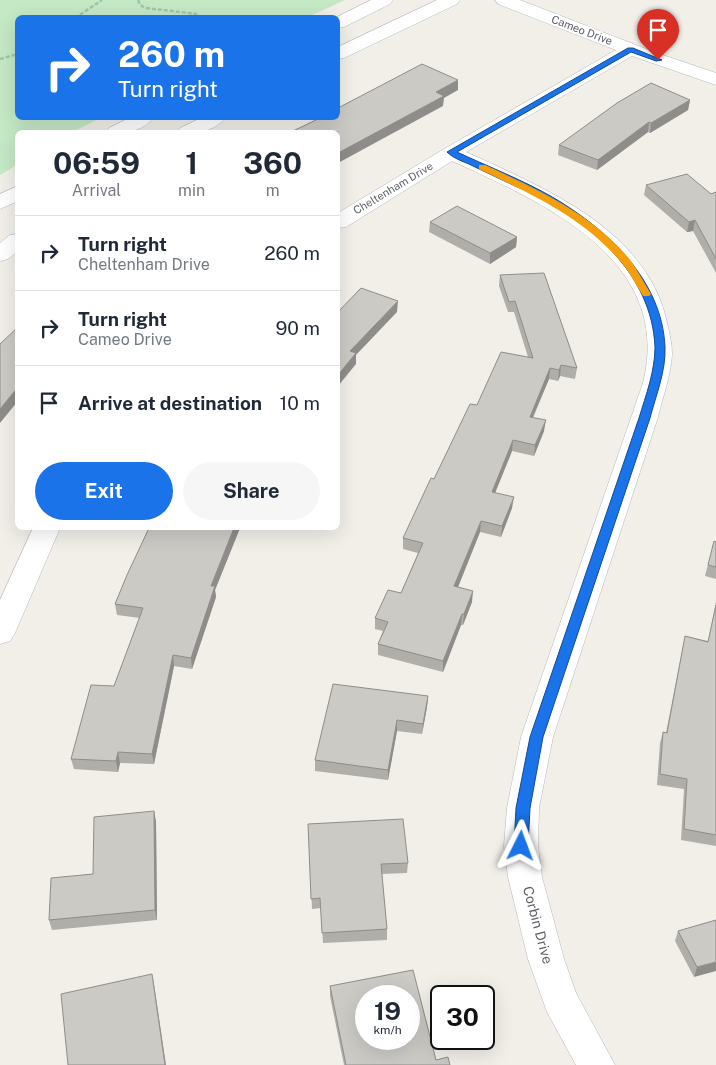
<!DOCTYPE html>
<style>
body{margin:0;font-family:"Public Sans",sans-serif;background:#f6f6f7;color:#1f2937;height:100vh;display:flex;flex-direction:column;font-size:19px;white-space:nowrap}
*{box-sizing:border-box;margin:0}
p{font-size:16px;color:#747a83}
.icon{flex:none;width:28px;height:28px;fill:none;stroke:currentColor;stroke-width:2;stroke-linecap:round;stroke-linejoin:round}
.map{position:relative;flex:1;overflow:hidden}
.drawer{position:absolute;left:15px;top:130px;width:325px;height:400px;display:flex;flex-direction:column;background:#fff;border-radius:8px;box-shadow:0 5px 20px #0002}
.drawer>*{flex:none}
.hud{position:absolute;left:15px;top:15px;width:325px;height:105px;border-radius:8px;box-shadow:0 5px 20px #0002;background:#1a73e8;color:#fff;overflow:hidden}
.speed{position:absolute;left:355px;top:985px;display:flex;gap:10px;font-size:25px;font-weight:700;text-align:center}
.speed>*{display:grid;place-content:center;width:65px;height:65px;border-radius:50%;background:#fff;box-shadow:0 5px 20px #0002;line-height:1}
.speed small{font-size:12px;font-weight:400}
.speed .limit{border:2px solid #111;border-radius:8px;background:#fff;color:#111}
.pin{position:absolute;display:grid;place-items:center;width:42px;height:42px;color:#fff;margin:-51px -21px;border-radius:50% 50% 50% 0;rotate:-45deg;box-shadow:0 0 5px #0007}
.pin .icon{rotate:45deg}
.me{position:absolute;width:55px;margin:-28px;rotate:3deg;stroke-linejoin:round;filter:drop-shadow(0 0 4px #0008)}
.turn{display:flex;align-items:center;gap:18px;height:105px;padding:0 20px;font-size:22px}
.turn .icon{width:65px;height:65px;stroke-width:2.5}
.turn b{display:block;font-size:35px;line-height:42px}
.eta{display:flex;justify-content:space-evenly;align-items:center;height:85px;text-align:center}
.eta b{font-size:30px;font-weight:700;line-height:35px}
.action{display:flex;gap:10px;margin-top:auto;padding:10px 20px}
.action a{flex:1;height:58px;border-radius:30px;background:#1a73e8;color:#fff;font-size:20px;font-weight:700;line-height:58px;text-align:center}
.action a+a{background:#f6f6f7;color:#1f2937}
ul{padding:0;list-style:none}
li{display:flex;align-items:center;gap:15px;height:75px;padding:0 20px;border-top:1px solid #e0e1e3}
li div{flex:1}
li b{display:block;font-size:19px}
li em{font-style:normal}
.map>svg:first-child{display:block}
.green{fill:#c5e8c5}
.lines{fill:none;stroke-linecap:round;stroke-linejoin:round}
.minor-casing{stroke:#b5b8bc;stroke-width:1}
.secondary-casing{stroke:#b6babf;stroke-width:1}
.path{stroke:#9cc7a9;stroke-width:2.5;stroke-dasharray:4 2;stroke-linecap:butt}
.minor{fill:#fff;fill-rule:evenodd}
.secondary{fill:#fff;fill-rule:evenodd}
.wall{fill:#afaea9}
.shaded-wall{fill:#8f8d8a}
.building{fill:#cccac5;stroke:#8f8d8a;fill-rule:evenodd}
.route{fill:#1a73e8;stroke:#114b97}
.slow{fill:#f59e0b}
.labels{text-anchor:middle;stroke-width:4;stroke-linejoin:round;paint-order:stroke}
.far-street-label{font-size:11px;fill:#5f6368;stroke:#fff}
.street-label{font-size:14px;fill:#5f6368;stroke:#fff}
</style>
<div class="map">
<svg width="716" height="1065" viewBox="0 0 716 1065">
<rect width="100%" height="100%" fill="#f1efe8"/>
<path class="green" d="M0,0H345L308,17L18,18V118H100L73,132H18L17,165L0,175Z"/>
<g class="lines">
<defs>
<g id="minor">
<path d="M495,0H520L654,52L716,73V85L632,56L466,152C547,189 650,231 668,327C670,336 672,345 672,354C671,375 663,396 658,417L553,737L539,808L538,846L542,877L564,959L576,993L615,1065H576L547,1012L528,959L508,877L504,846L507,808L521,737L643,383C674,259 542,202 452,161L346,227L338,228V213L444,149L616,50L498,4Z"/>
<path d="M33,528H60L15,633L10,641L0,644V600Z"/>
</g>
<g id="secondary">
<path d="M371,0H393L390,4L344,27L338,28V18H335Z"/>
<path d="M437,0H460L457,4L344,58L338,59V47Z"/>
<path d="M129,118H153C143,132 122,134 106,132L109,128Z"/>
<path d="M201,118H225C215,132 193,134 177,132L180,128Z"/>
<path d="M18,186V201L0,209V194Z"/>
<path d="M18,234V251L8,259L0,261V243L10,235Z"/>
</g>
</defs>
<use href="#minor" class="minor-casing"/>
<use href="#secondary" class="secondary-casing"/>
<g class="path">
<path d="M138,0L140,5L146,8L197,14"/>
<path d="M75,18L102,0"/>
<path d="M182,18L194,15"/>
<path d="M0,59L18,54"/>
</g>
<use href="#minor" class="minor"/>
<use href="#secondary" class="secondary"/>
</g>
<g class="wall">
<path d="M690,100L688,110L650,133L648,132L597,170L558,155L559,145Z"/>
<path d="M646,185L711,194L716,192V273L693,231L687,232L644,195Z"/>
<path d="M430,222L517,237L516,247L490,264L429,232Z"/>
<path d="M500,275L577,368L575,379L560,376L558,381L549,379L533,418L544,431L534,456L512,451L495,493L512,508L501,537L480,532L458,587L472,602L463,625H461L443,672L378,655V644L383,631L375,629V618L401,593L418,553L403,549V538L434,479L477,405L528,357L514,312H508L499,286Z"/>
<path d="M149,528H240L215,590L216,597L192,669L174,666L154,764L120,763L118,772L74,769L71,759L114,686L140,618L117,615L115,604Z"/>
<path d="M714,541L716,542V579L705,576Z"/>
<path d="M716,602V846L681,840L684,789L657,785L660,743L663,732L666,733L685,636L708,641Z"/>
<path d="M428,696L427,707L422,734L397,731L388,780L315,771V760Z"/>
<path d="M154,811L156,822L157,920L52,930L49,920Z"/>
<path d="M308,824L408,863L407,873L382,874L387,929V940L323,943L321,908L312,909Z"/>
<path d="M716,920L694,977L675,941L678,931Z"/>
<path d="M330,986L436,1060L450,1065H344L330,996Z"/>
</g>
<g class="shaded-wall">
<path d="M458,80V90L444,98L443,106L338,163V153L436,92Z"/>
<path d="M690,100L688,110L650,133L651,123Z"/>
<path d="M649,122L648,132L597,170L598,160Z"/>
<path d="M695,220L693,231L687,232L689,222Z"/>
<path d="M517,237L516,247L490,264V253Z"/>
<path d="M398,301L397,312L356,355V364L338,386V375L350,351Z"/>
<path d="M561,365L560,376L558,381L559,370Z"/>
<path d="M550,368L549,379L528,428L530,417Z"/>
<path d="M18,387V401L0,423V409Z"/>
<path d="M546,420L544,431L534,456L535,445Z"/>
<path d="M513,440L512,451L491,503L492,492Z"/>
<path d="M514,497L512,508L501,537L502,526Z"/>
<path d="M481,521L480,532L454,597V586Z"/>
<path d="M234,528H240L215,590L216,597L192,669L191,658L211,586Z"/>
<path d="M473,591L472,602L463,625L464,614Z"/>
<path d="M462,614L461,625L443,672V661Z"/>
<path d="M173,655L174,666L154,764L152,754Z"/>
<path d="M428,696L427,707L422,734L423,724Z"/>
<path d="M397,720V731L388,780V770Z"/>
<path d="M118,752L120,763L118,772L116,761Z"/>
<path d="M154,811L156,822L157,920L155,910Z"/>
<path d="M716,962V971L694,977L697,967Z"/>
<path d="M152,974L154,984L166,1065H165Z"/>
</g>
<g class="building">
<path d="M422,64L458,80L436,92L444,96L338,153V132H291L320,118H338V108Z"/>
<path d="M651,83L690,100L651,123L649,122L598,160L559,145L617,103Z"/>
<path d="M687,174L711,194L716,192V259L695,220L689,222L646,185Z"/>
<path d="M457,206L517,237L490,253L430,222Z"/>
<path d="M544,273L577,368L561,365L559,370L550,368L530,417L546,420L535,445L513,440L492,492L514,497L502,526L481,521L454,586L473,591L464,614H462L443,661L378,644L388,622L375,618L388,590L401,593L423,543L403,538L431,478L434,479L470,404L477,405L501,352L533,358L515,301L509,302L500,275Z"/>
<path d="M361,288L398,301L350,351L356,353L338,375V312Z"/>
<path d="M18,327V387L0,409V344Z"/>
<path d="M149,528H234L211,586H215L191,658L173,655L152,754L118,752L116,761L71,759L91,685L114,686L143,608L115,604L127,575Z"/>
<path d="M714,541L716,542V567L708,565Z"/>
<path d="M716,605V835L684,829L687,779L660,774L663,732L667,733L685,636L708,642Z"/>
<path d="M333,684L428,696L423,724L397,720L388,770L315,760Z"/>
<path d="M154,811L155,910L49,920L51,878L93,874L94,817Z"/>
<path d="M403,819L408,863L381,864L387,929L322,933L320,898L311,899L308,824Z"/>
<path d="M716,920V962L697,967L678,931Z"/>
<path d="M413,970L436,1060L448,1057L450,1065H346L330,986ZM366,996H409V1039H366Z"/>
<path d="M152,974L165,1065H68L61,994Z"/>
</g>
<path class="route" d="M628,48H633L662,60L656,61L631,52L457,152C489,167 523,180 554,198C608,230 662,280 665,347C666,371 656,395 650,418L543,737L530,808L528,846L526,851L521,852L516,851L514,846L516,808L530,737L639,418C646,395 655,371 655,347C652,274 590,221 529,192C510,184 492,175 473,166C465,162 454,159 447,152Z"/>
<path class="slow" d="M479,165H485C538,190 593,214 631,261C638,271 644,283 651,294L649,296H643C636,285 630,273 622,263C583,217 533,195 479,169Z"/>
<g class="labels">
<g class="far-street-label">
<text transform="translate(582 30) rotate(21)" y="4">Cameo Drive</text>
<text transform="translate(393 188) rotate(-31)" y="4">Cheltenham Drive</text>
</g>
<g class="street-label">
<text transform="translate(538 925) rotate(75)" y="5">Corbin Drive</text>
</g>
</g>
</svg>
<div class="speed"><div>19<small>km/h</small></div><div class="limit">30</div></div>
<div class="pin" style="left:658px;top:60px;background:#d93025"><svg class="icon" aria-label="arrive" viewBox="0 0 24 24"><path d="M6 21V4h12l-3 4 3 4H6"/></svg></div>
<svg class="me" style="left:521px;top:846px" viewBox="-20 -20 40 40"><path d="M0-17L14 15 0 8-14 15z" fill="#1a73e8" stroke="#fff" stroke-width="4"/></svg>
<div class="hud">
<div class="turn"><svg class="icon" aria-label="right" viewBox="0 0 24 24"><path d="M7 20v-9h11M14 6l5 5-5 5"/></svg><div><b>260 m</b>Turn right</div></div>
</div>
<section class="drawer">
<div class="eta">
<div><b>06:59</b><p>Arrival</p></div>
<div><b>1</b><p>min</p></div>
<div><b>360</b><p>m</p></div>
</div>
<ul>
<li><svg class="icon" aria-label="right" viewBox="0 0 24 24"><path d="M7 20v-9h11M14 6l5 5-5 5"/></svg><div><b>Turn right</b><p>Cheltenham Drive</p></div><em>260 m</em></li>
<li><svg class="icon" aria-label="right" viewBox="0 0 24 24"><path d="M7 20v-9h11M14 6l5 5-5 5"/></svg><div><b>Turn right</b><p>Cameo Drive</p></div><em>90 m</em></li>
<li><svg class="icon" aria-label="arrive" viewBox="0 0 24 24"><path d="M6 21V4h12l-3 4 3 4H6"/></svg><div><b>Arrive at destination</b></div><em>10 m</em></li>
</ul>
<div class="action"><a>Exit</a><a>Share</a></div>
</section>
</div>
